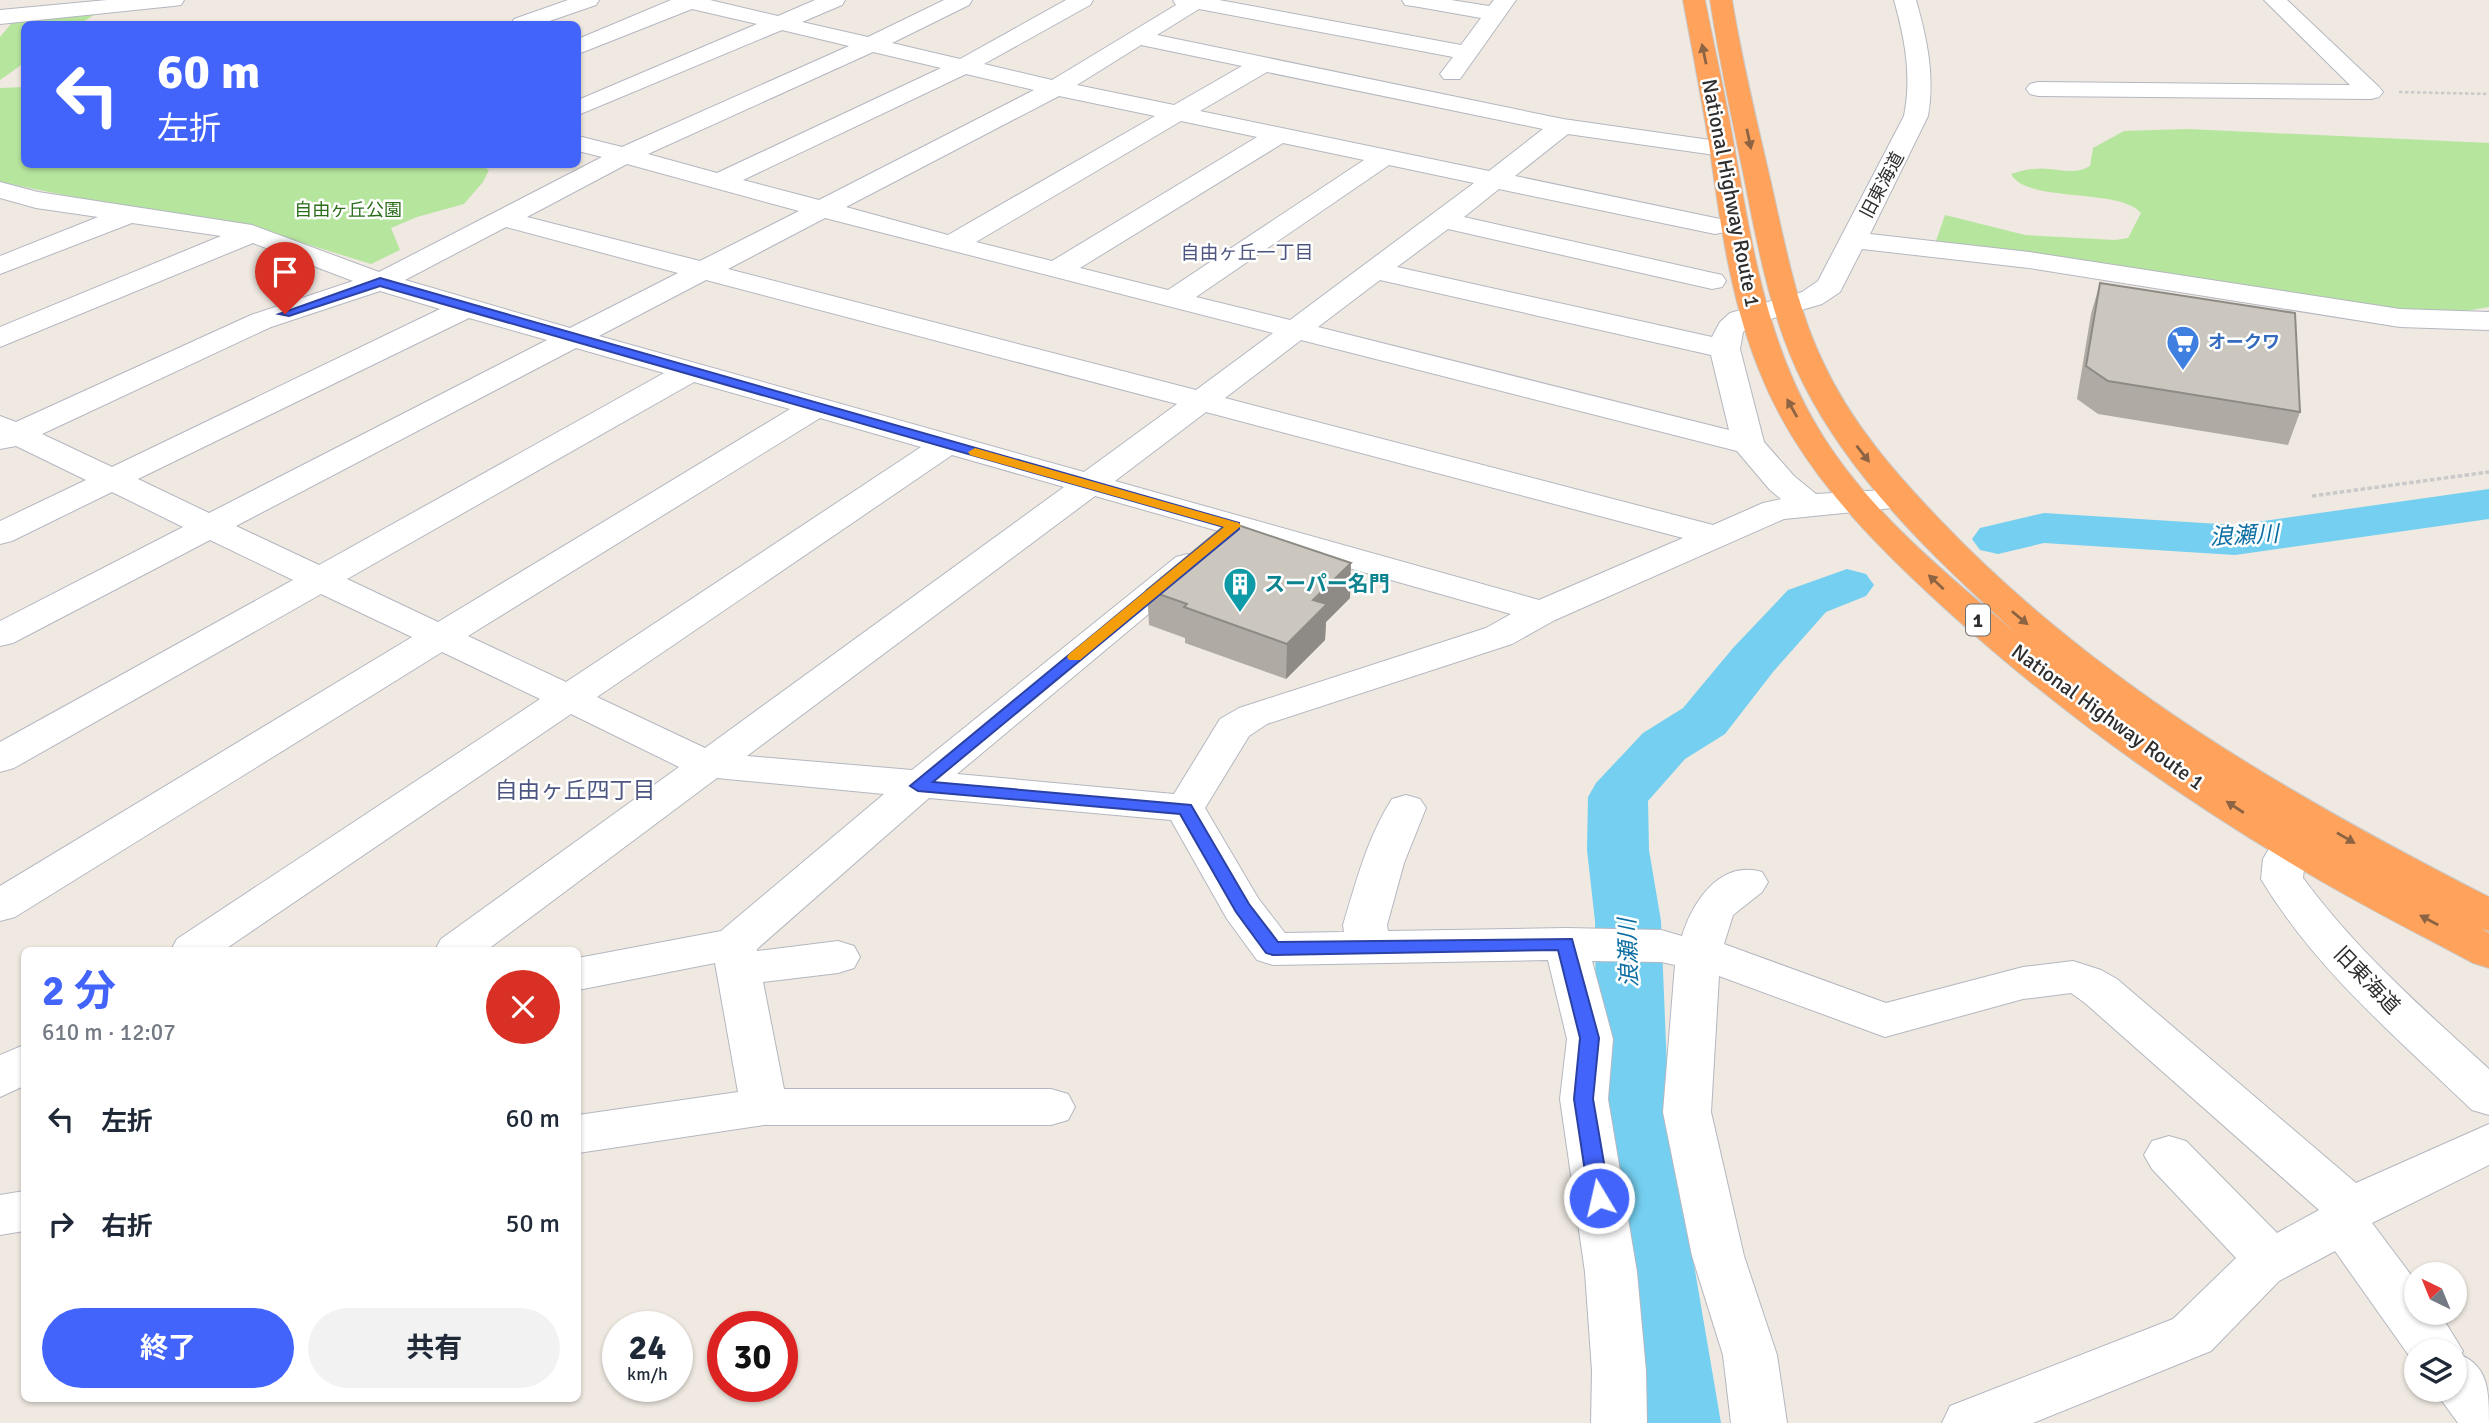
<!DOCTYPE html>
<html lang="ja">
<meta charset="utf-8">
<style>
body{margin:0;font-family:Signika,"Noto Sans JP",sans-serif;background:#f2f2f3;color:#1f2937;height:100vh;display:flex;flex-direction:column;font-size:26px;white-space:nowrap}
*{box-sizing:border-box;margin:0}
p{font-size:23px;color:#747a83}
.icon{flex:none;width:38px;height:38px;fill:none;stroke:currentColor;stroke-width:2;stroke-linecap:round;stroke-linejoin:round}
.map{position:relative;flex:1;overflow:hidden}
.details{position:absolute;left:21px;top:947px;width:560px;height:455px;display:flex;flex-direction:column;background:#fff;border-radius:10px;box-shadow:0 2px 5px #0004}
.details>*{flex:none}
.hud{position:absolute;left:21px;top:21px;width:560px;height:147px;border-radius:10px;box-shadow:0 2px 5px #0004;background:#4264fb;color:#fff;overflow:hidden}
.needle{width:46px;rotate:317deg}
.tools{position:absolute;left:2404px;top:1262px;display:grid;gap:14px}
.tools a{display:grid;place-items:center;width:63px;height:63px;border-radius:50%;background:#fff;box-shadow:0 2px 5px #0004;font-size:35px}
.speed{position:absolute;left:602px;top:1311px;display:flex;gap:14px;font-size:35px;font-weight:700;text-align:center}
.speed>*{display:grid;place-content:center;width:91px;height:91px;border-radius:50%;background:#fff;box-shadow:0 2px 5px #0004;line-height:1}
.speed small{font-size:18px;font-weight:400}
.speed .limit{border:10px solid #d22;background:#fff;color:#111}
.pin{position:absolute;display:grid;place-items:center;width:60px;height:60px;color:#fff;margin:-72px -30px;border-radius:50% 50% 50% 0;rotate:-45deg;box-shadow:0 0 7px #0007}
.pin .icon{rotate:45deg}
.me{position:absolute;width:77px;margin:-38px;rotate:351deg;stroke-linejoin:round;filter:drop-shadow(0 0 5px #0008)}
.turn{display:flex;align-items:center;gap:24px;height:147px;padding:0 21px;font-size:32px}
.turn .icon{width:91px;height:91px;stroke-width:2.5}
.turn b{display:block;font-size:49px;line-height:60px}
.round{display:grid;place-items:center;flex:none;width:74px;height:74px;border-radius:37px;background:#f2f2f3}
.summary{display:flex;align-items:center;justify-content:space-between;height:119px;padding:0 21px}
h1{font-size:42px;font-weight:700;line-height:52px;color:#4264fb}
.button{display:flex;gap:14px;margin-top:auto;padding:14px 21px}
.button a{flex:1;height:80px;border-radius:42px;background:#4264fb;color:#fff;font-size:28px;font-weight:700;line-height:80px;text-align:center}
.button a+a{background:#f2f2f3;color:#1f2937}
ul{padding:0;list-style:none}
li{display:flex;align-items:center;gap:21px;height:105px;padding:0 21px}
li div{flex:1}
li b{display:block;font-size:26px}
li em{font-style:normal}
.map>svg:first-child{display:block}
.green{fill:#b6e59e}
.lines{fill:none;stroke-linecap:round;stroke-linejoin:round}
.river{fill:#75cff0;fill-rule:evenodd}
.minor-casing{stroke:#b4b7c1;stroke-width:2}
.highway-casing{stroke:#c9c9c9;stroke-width:2}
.path-far1{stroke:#c9c9c9;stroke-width:2.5;stroke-dasharray:3.5 2.5;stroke-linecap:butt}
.path{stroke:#c9c9c9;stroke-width:3.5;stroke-dasharray:4.5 2.5;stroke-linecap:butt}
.minor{fill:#fff;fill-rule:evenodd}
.highway{fill:#ffa35c;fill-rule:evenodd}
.wall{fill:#afaba4}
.shaded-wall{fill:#8e8b86}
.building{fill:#cbc7bf;stroke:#8e8b86;stroke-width:2}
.oneway{fill:#8c6343}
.route{fill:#4264fb;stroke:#2b41a3;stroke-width:2}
.slow{fill:#f59e0b}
.labels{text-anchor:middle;stroke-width:5;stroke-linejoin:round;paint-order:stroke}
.far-street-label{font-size:18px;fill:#2e2e2e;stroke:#fff}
.far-park-label{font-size:18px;fill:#2c6e1b;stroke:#fff}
.far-shop-label{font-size:18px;font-weight:bold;fill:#366cbe;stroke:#fff;text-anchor:start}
.far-neighbourhood-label{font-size:19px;fill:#4d5680;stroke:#fff}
.shield{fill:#fff;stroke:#6d6d6d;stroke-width:2}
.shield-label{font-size:19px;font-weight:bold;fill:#2e2e2e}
.street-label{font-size:21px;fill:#2e2e2e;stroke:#fff}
.culture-label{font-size:21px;font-weight:bold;fill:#0d838f;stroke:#fff;text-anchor:start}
.water-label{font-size:23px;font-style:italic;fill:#0d6fa3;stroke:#fff}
.neighbourhood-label{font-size:23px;fill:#4d5680;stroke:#fff}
</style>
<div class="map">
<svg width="2489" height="1423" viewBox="0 0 2489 1423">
<rect width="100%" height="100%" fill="#efe9e1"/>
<g class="green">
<path d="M100,11L80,24H24V63L0,80V37L16,18Z"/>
<path d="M24,87V164H478L489,170L483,182L464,204L417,217L391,228L400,250L371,264L261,230L221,227L0,182V88Z"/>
<path d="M2187,129L2489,143V307L2431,317L1936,241L1945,215L2025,235L2115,240L2128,238L2141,213C2119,187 2027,204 2011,174C2018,172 2026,169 2034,169C2054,166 2071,177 2090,166L2093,148L2124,131Z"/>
</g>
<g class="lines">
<g class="river">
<path d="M2489,489V519L2235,555L2044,543L1998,554L1980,550L1972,539L1980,528L2044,513L2235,525Z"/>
<path d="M1847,569L1866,574L1874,585L1866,596L1826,612L1773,672L1725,734L1685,759L1648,801L1649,850L1661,921L1669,1118L1721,1423H1637L1597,1118L1595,921L1587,850L1588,797L1596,783L1643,733L1683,708L1733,648L1788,590Z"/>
</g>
<defs>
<g id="minor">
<path d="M107,0H184L181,5L173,6L0,24V10Z"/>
<path d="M568,0H599L596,5L541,24H511L514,19Z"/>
<path d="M671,0H710L778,16L815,0H845L842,5L802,22L868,37L944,0H972L969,5L892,43L960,59L1066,0H1093L1090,5L984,64L1052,80L1176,5L1173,0H1219L1461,45L1481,18L1413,6L1405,5L1402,0H1451L1489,6L1494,0H1516L1460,79H1444L1440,74L1453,57L1199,9L1157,35L1563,119L1731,143L1735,148L1731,153L1722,156L1568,134L1515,176L1725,220L1728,226L1725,232L1715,234L1499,189L1464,217L1722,275L1726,281L1722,287L1712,289L1448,229L1397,267L1712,337L1720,322L1730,313L1802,292L1818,281L1904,116C1912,76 1905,39 1894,0H1916C1927,39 1935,75 1928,116L1870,234L2029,252L2400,309L2489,312V330L2400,327L2029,268L1862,249L1840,292L1822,304L1750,325L1743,332L1740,349L1764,442L1794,476L1816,494L1901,489L1913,492L1918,499L1913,506L1784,519L1555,620L1512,644L1267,724L1249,736L1205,808L1258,898L1285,933L1344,932L1343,925C1356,882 1368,836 1392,799L1406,795L1420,799L1426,808L1404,863L1387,925L1388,931L1566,928L1661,930L1682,936C1693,901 1720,860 1762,872L1768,882L1762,892L1733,915L1724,944L1886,1003L2023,967L2073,961L2101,970L2117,979L2356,1183L2489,1124V1165L2372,1223L2417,1283V1312H2439L2463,1351L2461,1355C2489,1367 2489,1393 2489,1423H2458L2434,1390H2455V1351H2417V1367L2335,1251L2279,1281L2211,1351L2033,1423H1942L1950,1406L2173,1319L2236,1258L2152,1169L2144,1155L2152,1141L2169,1136L2186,1141L2277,1233L2319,1210L2085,1003L2071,993L2023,999L1885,1037L1719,976L1711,1112L1744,1256L1777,1355L1787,1423H1731L1723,1355L1692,1256L1663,1112L1675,965L1661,962L1592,961L1613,1039L1608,1099L1637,1272L1646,1371L1647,1423H1591L1592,1371L1585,1272L1560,1099L1567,1039L1548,960L1273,965L1257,960L1227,919L1171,820L929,798L757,949V951L838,941L854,946L860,957L854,968L838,973L763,982L784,1089H1051L1068,1094L1075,1107L1068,1120L1051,1125H764L578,1153V1115L738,1092L715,963L578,990V958L721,931L884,794L717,778L487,950H435L441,939L679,767L571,714L224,950H171L177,939L540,699L442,652L15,917L0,921V886L412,637L321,594L14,768L0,772V742L293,580L210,540L13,643L0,646V621L183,527L112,492L12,541L0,544V521L86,480L16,446L0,449V416L16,422L251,315L353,281L253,243L0,347V327L221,236L132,223L0,274V256L98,217L36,208L0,198V182L38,192L252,225L379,272L602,157L578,151V136L622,147L849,46L782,30L578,115V100L757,24L692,9L578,54V39ZM1141,45L1242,66L1174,105L1077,85ZM873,52L941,68L717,173L648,154ZM1267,72L1543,129L1489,171L1200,111ZM966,74L1034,90L819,200L743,180ZM1059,96L1155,116L948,235L846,207ZM1181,121L1257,137L1052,261L976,242ZM1283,143L1364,160L1168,290L1080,268ZM627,164L799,211L700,261L527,217ZM1389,165L1474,183L1290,320L1196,297ZM825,218L1273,333L1196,390L728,269ZM506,227L678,273L570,328L405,280ZM706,280L1177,404L1084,472L599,336ZM1380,280L1711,355L1729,430L1318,327ZM380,291L440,309L112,467L42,434L271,327ZM469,318L547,340L209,513L138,479ZM1301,340L1737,451L1770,490L1781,499L1763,503L1713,525L1225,398ZM576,348L664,373L319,565L236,526ZM694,382L790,409L438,622L347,579ZM1206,412L1683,538L1539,600L1115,481ZM820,418L921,447L566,682L468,636ZM952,455L1064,487L705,748L597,697ZM1095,496L1511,614L1486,628L1239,708L1220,719L1174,794L957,774L1200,571L1205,564L1200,557L1188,554L1176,557L912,770L747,756Z"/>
<path d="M2264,0H2287L2379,87L2383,92L2379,97L2371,99L2038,96L2030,94L2026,89L2030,84L2038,82L2350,85Z"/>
<path d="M2292,831L2307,835L2313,845L2305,859L2303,878C2356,950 2423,1009 2489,1069V1115L2472,1110C2397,1038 2315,969 2261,879L2263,859L2277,835Z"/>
<path d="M24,1045V1086L0,1097V1055Z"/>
<path d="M24,1191V1231L0,1235V1195Z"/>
</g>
<path id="highway" d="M1683,0H1705C1714,47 1725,93 1733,140C1751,239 1765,340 1818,428C1866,509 1945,573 2016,633C1937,560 1853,482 1804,385C1771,320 1758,248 1744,177C1732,118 1719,59 1710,0H1732C1742,61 1757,122 1771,183C1785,244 1796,306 1823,362C1851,423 1896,474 1942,522C2097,684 2291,796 2489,897V931L2481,929L2489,933V968L2473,963C2417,933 2359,904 2304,871C2175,795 2051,706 1940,604C1867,537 1796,465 1759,370C1730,298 1720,221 1709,144C1701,96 1692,48 1683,0Z"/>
</defs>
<use href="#minor" class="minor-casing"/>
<use href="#highway" class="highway-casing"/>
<path class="path-far1" d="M2399,92L2489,94"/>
<path class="path" d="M2312,496L2489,472"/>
<use href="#minor" class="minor"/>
<use href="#highway" class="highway"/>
</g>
<g class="wall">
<path d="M2100,283L2300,412L2288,445L2098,414L2077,399L2091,314Z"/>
<path d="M1147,590L1350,598L1326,622L1325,640L1286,679L1185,643V638L1149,625Z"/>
</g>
<path class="shaded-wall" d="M1351,563L1350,598L1326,622L1325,640L1286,679L1287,644L1313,600Z"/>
<g class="building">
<path d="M2100,283L2295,313L2300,412L2108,381L2086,366Z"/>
<path d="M1229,522L1351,563L1313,600L1327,604L1287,644L1184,607L1187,604L1147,590Z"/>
</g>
<defs><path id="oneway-solid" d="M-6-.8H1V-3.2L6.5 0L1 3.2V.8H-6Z" transform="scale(1.75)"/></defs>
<g class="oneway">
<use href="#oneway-solid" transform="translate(1704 54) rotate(-102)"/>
<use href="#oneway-solid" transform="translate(1749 139) rotate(78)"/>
<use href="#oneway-solid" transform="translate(1792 408) rotate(-119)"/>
<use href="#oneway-solid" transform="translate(1863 454) rotate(52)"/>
<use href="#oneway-solid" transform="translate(1936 582) rotate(-137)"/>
<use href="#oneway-solid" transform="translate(2020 618) rotate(40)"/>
<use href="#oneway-solid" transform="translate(2235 807) rotate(-147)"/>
<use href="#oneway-solid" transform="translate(2346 838) rotate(30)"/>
<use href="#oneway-solid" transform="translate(2429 920) rotate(-152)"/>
</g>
<path class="route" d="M380,278L1239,523V529L933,782L1191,805L1249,904L1278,942L1572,939L1599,1038L1593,1099L1610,1198L1607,1204L1599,1206L1592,1204L1589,1198L1574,1099L1580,1038L1558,950L1273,955L1266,953L1236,912L1180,814L918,791L910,786L1224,527L380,286L289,316L279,314Z"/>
<path class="slow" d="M975,448L1239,523L1241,526L1080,660H1069L1067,657L1069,654L1224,527L970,455L968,452Z"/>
<defs>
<symbol id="supermarket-pin" viewBox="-11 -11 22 30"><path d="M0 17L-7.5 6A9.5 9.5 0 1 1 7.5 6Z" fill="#3f7fe0" stroke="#fff"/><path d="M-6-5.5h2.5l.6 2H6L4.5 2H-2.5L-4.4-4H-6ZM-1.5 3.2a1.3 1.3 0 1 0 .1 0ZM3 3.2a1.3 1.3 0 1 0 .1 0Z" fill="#fff"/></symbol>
<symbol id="building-pin" viewBox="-11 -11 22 30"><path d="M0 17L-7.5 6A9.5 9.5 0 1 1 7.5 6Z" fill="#0f9aa8" stroke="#fff"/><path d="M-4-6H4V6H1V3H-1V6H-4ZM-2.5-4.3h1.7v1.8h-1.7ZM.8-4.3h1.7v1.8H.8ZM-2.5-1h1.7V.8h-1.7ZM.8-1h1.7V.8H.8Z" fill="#fff"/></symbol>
</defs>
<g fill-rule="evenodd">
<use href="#supermarket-pin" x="2164" y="323" width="38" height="52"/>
<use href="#building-pin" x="1221" y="565" width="38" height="52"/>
</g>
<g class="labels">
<g class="far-street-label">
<text transform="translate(1882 185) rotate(-62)" y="6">旧東海道</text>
</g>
<g class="far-park-label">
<text x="348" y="216">自由ヶ丘公園</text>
</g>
<g class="far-shop-label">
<text x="2208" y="348">オークワ</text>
</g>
<g class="far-neighbourhood-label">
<text x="1247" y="259">自由ヶ丘一丁目</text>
</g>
<rect class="shield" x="1966" y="604.5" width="24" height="31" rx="5"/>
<g class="shield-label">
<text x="1978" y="627">1</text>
</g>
<g class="street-label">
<text transform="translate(1731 193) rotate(79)" y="7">National Highway Route 1</text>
<text transform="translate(2108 717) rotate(36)" y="7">National Highway Route 1</text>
<text transform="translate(2367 980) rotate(46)" y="7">旧東海道</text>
</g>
<g class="culture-label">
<text x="1264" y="591">スーパー名門</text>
</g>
<g class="water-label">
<text transform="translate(2244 535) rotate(-3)" y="8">浪瀬川</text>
<text transform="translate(1628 953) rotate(-92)" y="8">浪瀬川</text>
</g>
<g class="neighbourhood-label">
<text x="575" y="798">自由ヶ丘四丁目</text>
</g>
</g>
</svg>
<div class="tools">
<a><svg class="needle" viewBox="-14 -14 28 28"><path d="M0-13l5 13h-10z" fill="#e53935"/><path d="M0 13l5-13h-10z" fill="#747a83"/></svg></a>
<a><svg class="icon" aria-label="layers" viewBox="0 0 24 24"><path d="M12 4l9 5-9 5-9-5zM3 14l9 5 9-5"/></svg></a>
</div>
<div class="speed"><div>24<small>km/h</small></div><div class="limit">30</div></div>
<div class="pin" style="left:285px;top:314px;background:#d93025"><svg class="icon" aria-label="arrive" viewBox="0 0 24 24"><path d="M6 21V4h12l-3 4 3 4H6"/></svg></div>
<svg class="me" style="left:1599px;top:1198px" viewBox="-20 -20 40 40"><circle r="17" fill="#4264fb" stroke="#fff" stroke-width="3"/><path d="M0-11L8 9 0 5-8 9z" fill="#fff"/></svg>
<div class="hud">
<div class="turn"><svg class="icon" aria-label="left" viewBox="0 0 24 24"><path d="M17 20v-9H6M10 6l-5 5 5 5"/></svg><div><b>60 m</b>左折</div></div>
</div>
<section class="details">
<div class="summary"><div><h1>2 分</h1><p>610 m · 12:07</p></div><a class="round" style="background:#d93025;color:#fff"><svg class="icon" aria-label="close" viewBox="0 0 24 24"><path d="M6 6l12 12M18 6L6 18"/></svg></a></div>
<ul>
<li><svg class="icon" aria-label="left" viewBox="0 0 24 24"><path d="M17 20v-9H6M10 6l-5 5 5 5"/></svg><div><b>左折</b></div><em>60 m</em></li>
<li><svg class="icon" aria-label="right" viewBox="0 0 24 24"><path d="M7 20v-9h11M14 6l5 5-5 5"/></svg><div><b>右折</b></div><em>50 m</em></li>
</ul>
<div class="button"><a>終了</a><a>共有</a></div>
</section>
</div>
